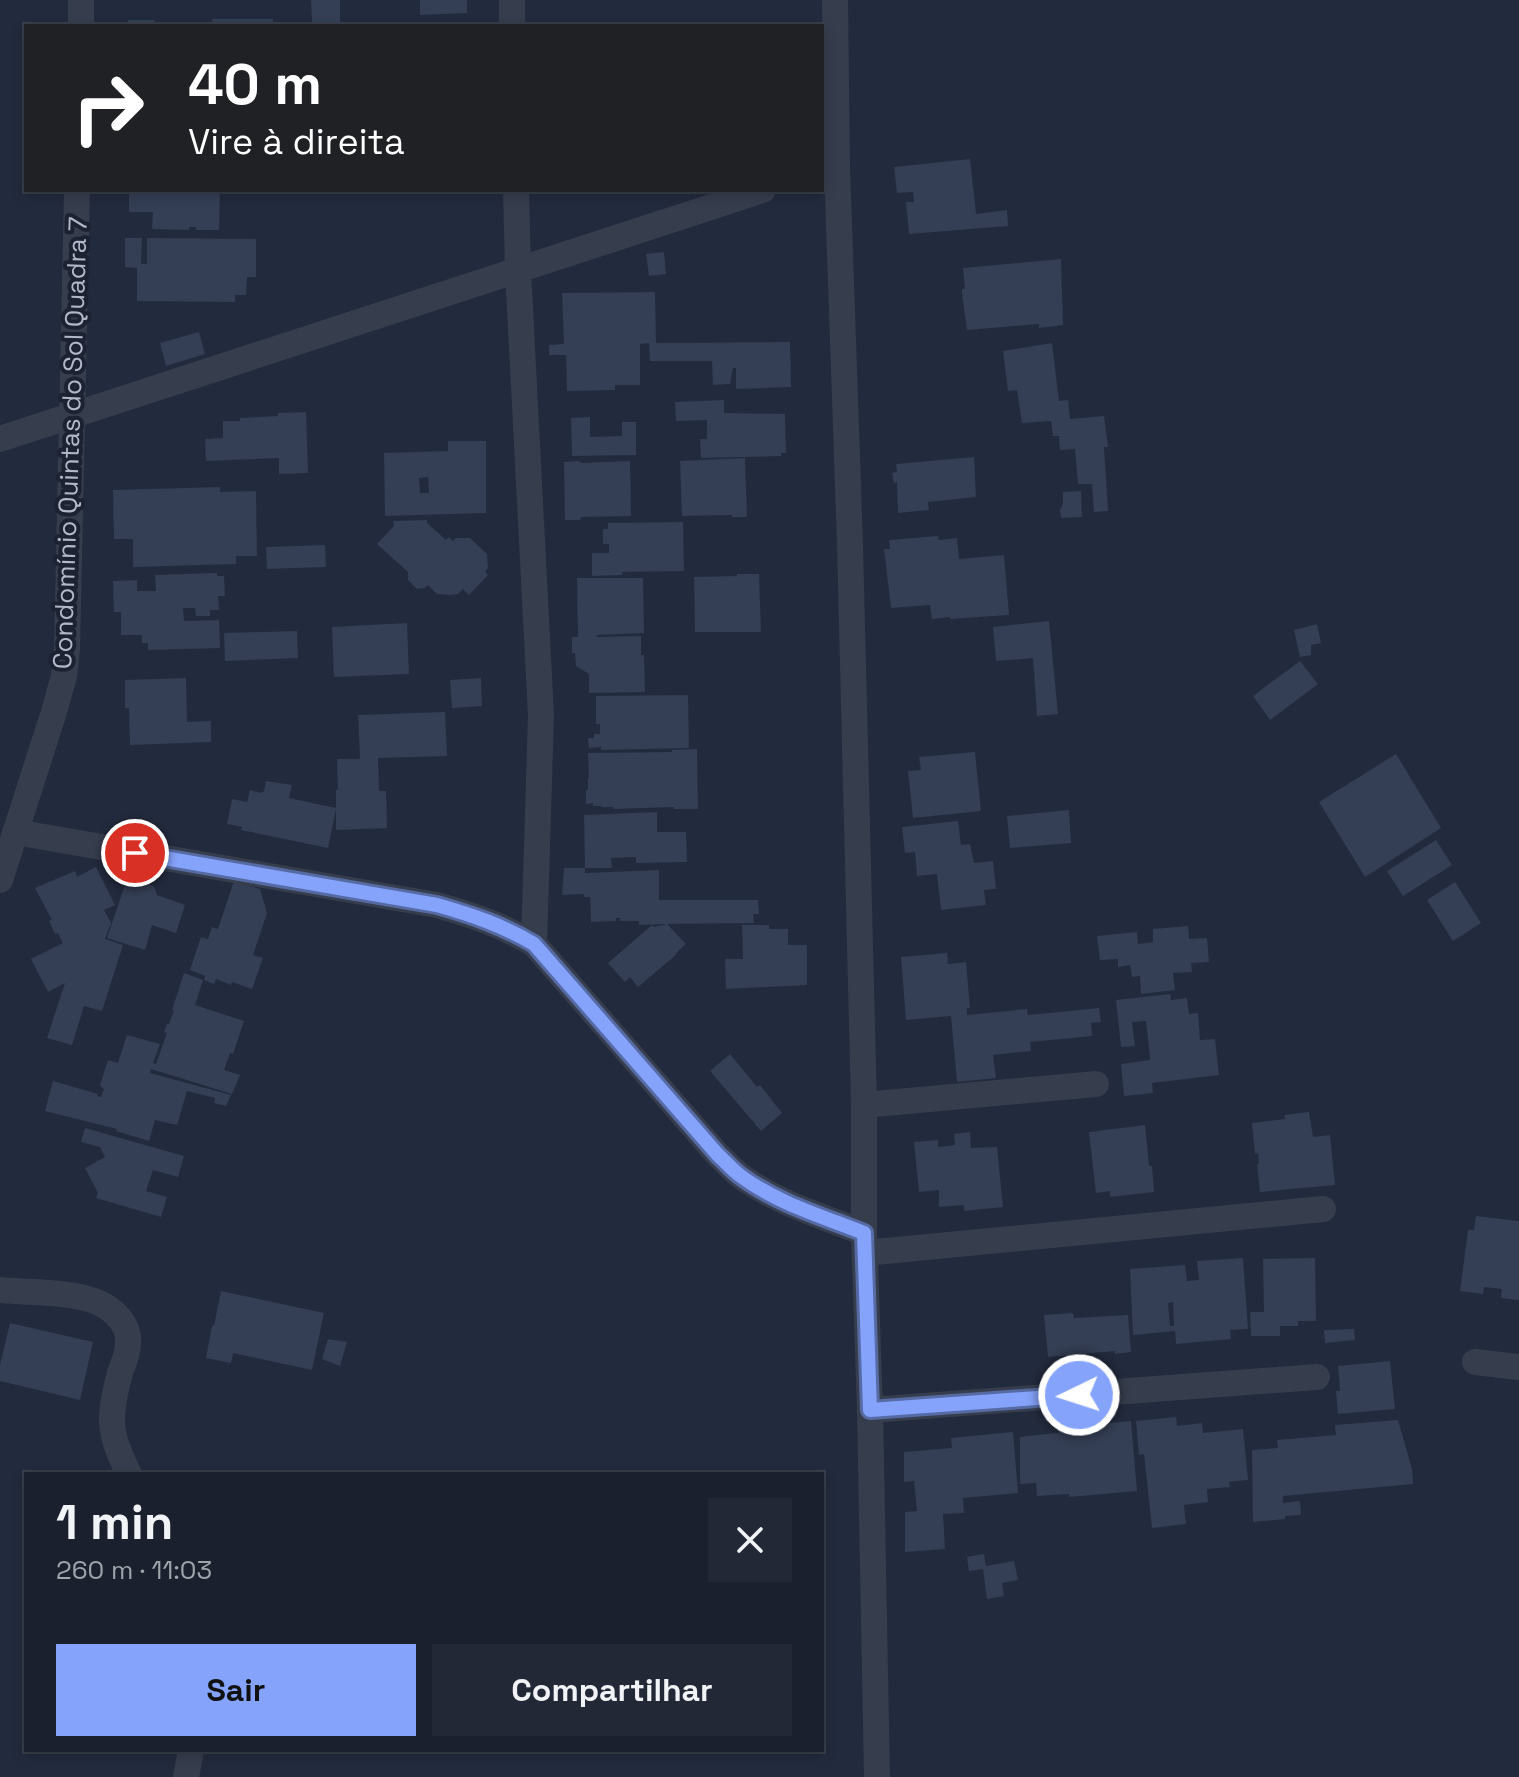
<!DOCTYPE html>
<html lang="pt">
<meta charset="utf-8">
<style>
body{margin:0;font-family:"Space Grotesk",sans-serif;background:#232836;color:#f1f3f6;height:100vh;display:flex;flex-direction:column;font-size:30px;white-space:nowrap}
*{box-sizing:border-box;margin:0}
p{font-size:26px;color:#9fa3aa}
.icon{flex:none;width:44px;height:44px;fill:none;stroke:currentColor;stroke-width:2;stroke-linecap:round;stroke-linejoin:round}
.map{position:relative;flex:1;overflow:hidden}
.drawer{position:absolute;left:24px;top:1472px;width:800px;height:280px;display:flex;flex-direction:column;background:#1a202e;border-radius:0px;box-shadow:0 4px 12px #0003,0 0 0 2px #383e4a}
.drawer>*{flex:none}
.banner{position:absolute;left:24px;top:24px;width:800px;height:168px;border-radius:0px;box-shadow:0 4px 12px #0003,0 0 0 2px #383e4a;background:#202124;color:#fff;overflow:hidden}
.pin{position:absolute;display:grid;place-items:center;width:68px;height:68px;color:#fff;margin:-34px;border:4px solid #fff;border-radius:50%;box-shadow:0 2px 8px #0007}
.me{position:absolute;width:88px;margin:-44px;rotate:266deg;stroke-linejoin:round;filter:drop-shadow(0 0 6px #0008)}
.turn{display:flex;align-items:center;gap:28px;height:168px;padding:0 32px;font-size:36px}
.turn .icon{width:104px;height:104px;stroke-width:2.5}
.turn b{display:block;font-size:56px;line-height:68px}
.round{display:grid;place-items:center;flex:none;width:84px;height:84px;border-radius:0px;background:#232836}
.overview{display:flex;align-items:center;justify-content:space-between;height:136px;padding:0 32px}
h1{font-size:48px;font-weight:700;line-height:60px}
.cta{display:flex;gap:16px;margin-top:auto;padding:16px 32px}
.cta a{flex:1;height:92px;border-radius:0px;background:#85a3fb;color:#111;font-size:32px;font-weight:700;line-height:92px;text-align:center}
.cta a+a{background:#232836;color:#f1f3f6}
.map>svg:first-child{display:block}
.building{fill:#343e54;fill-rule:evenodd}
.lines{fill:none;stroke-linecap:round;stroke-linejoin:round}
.minor{stroke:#363d4d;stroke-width:26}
.route-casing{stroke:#566aa3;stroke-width:20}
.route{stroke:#85a3fb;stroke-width:14}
.labels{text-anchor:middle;stroke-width:8;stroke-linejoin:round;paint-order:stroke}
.street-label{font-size:26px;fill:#b2b8c9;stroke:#1c2232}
</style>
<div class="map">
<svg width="1519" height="1777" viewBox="0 0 1519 1777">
<rect width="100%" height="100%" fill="#222a3d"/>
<g class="building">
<path d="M311,0H340V22H312Z"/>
<path d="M420,0H467V13L420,15Z"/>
<path d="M212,19H273V26H213Z"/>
<path d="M128,20H154L155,26H128Z"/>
<path d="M970,159L976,214L1007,210L1008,226L909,234L906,202H914L913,192L897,193L894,167Z"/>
<path d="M129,190H220L219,230H196V227H189V230L152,229L153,212H129Z"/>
<path d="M125,238H142L141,264H147V238L256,239V277H247L246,295H235V302L137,301V268L125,267Z"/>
<path d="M664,252L666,274L649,276L646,254Z"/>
<path d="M1061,259L1063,325L1039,328V324L967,330L962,293V289H965L963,268Z"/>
<path d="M655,292L656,343L790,342L791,387L736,389V368H733L730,384L713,385L712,361H650L649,343L640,344V385H615V390L567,391L566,355H549V345L564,344L562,293Z"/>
<path d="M199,332L205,354L166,366L160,343Z"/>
<path d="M1052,343L1059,401L1068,400L1070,419L1104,416L1108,447H1104L1108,511L1094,512L1092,484H1078L1075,449L1060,450L1059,436H1053L1051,421L1022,423L1017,390L1008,391L1003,351Z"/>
<path d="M724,400V413L785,414L786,453H781V456L701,458L700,439H707V420L676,421L675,402Z"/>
<path d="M306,412L308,473L279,474V458L206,461L205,439L223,438V421H240V418L278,416V413Z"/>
<path d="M590,417V437L622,436V422H636V455L572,456L571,418Z"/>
<path d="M448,441H486V513L385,516L384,453L448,451ZM428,477L429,493H420L419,478Z"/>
<path d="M974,457L976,497L928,502L929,510L898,513L897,482L894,483L892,473L897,472L896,464Z"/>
<path d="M745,458L747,517H732V515L682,516L680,461Z"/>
<path d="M578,461L582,463L630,461L631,516L581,517L580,520H565L564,462Z"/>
<path d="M220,487V492L256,491L257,556H236V564L133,567V539H114L113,490Z"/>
<path d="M1081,491L1082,517L1061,518L1060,510L1063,504V492Z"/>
<path d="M427,520V523L446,540L449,537L453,541L456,538H470L487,554L488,568L485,571L488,575L469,595L463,589L458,594L450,595L437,594L428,585L424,588L417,589L408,580V572L377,544L394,526L393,521Z"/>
<path d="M683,522L684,571L622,572V575L592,576V553H609V544H603V529H608V523Z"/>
<path d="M938,536L939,540L957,538L959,559L1004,555L1009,615L950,619V617L932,619L930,605L891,608L884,549H890L889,540Z"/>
<path d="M325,545L326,567L267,569L266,547Z"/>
<path d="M217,573V576H224L225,596H218L219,610H210V616H196L195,608H183L184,621L219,620L220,648L148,650V643H142V635H121V612H114L113,581L137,580V591H156L155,575Z"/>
<path d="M737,574H759L761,632H695L694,577L737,576Z"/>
<path d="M577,578H643L644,633L597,635V637L641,636V655H644L645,692L589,693V674L576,666L575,653H572V637H578Z"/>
<path d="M1049,621L1058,714L1037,716L1033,658L996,661L993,627Z"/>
<path d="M407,623L409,674L334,677L332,627Z"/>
<path d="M1317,624L1321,643L1311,645V655L1300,657L1294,630Z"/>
<path d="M297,631L298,658L225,661L224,633Z"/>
<path d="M1300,661L1318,684L1270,720L1253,696Z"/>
<path d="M186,678L187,722L211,721V742L130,745L129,708H125V680Z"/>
<path d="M481,678L482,706L452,708L450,680Z"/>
<path d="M688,695L689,748L601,750V747L589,748L588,738H594V734H600V724H596V696Z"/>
<path d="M445,712L447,756L378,758L379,791H386L387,828L336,830V809L328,848L241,830L242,827L227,824L232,799L247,802L250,790L261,793L264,791L266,781L292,785L289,798L336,808V790H338L337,759H360L358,715Z"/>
<path d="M697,749L698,809H674V807L613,809V807H601V806H593V803L586,804V790H588V778H589L588,753L672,752V750Z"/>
<path d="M975,752L981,811L913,818L908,771L921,770L919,757Z"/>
<path d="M1396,754L1441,828L1365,877L1319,802Z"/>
<path d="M1069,810L1071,843L1010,848L1007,816Z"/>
<path d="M657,812V832H686L687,862L636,863V857L611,858L612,868H585L584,815Z"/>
<path d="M958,821L961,845L970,844L974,863L993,861L996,889L984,890L986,905L941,910L937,874L917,876L915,852L905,853L902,827Z"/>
<path d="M1436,840L1452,865L1403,896L1387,871Z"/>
<path d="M96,867L115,905L104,910L111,923L105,939L123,945L102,1011L84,1006L72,1045L47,1038L65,983L48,992L31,959L63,943L58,933L55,934L49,921L52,920L35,888L75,871L77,877Z"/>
<path d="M564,868H585V873L659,870V900H758L759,914H753L754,923L667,924L686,944L676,953L677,954L638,987L630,977L625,982L608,963L652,925L654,927L667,924L639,925V921H620V918H616V921L591,922L590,897H584V894L562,895Z"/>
<path d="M234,881L260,889L267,913L253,955L263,958L252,989L232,982L231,985L216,979L214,984L204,980L205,976L190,970L201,937L208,939L212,927L218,929Z"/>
<path d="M126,882L138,886L139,882L154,886L157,895L185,905L176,933L152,925L145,950L107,938Z"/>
<path d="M1455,882L1481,923L1453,941L1427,900Z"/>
<path d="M742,925H769V929H788V945H807V985L726,989L725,959H743Z"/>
<path d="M1188,926L1189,939L1207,938L1209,962L1191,963L1192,972L1173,973L1175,990L1141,994L1140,976L1132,977L1130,965L1118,967V959L1100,960L1097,936L1137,932L1138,944L1153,942V929Z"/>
<path d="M947,953L948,964L966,962L970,1008H967V1015L1027,1009L1028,1015L1099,1008L1101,1022L1091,1023L1092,1036L1030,1042L1031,1051L993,1055L996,1078L957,1082L951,1016L906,1020L901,957Z"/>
<path d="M184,973L203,980L195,1005L244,1021L233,1054L230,1053L224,1070L240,1075L232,1094L151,1069L150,1073L231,1095L226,1106L214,1103L215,1098L187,1091L177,1125L155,1120L149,1141L116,1131L117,1129L45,1111L53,1081L98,1094L97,1096L101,1097L103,1091H105L100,1085L108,1060L118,1063L127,1035L160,1044L153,1063L156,1064L167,1033L164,1032L167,1024H169L174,1010H172Z"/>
<path d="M1170,994L1171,1000L1187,998L1189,1014L1198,1013L1200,1040L1215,1039L1219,1075L1152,1083L1153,1093L1124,1096L1121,1064L1150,1060V1057L1146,1021L1132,1022L1135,1046L1121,1047L1116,1000Z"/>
<path d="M730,1054L757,1087L760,1085L782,1113L761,1131L710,1071Z"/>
<path d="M1309,1112L1313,1137L1330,1135L1335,1185L1260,1192L1257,1164H1259L1258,1153L1255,1154L1252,1123L1285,1119L1284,1115Z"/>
<path d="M1145,1125L1149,1166H1152L1154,1192L1110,1197V1191L1096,1193L1089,1132Z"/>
<path d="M85,1128L184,1156L178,1177L153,1170L146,1191L167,1197L161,1217L96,1198L98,1193L85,1168L105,1157L100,1147L81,1142Z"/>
<path d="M970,1132L971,1148L997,1147L1003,1207L964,1211V1205L939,1207V1190L919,1192L914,1142L938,1140V1147L955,1145L954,1134Z"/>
<path d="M1476,1216L1519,1221V1300L1501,1298L1502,1289L1484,1287L1483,1294L1460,1291L1468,1230H1474Z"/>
<path d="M1243,1258L1248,1329L1230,1330L1231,1339L1176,1344L1175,1331L1133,1335L1130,1269L1185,1265L1187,1281L1199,1280L1197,1261ZM1173,1302L1174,1326H1170L1168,1303Z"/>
<path d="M1315,1258L1316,1321H1298V1326H1280V1336H1251L1250,1312H1264L1263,1259Z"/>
<path d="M221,1291L324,1313L312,1370L233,1353L231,1363L206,1358L212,1326H214Z"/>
<path d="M1073,1313L1074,1318L1128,1315L1131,1352L1115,1354V1351L1048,1357L1044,1315Z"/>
<path d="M10,1323L93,1342L80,1400L0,1381V1365Z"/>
<path d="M1354,1329L1355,1340L1325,1343L1324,1330Z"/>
<path d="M328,1339L347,1342L340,1366L322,1359Z"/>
<path d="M1390,1361L1395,1409L1338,1414L1336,1391H1340L1338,1366Z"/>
<path d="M1176,1417L1177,1426L1202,1423L1203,1433L1243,1429L1248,1480L1229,1482L1230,1487L1207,1489L1208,1502L1184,1505L1186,1524L1152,1528L1144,1454L1139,1455L1136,1421Z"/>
<path d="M1398,1420L1412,1469L1413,1484L1283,1496V1503L1300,1501L1301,1515L1285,1516V1519L1253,1522L1252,1450L1278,1448L1277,1440L1336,1435L1335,1425Z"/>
<path d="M1131,1421L1137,1491L1069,1497V1494L1037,1496L1036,1483L1020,1484V1437L1063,1432V1427Z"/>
<path d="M1013,1432L1018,1493L963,1498L964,1513L943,1514L945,1549L905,1552V1512L917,1511L914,1481L904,1482V1452L952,1448L951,1438Z"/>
<path d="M984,1554L986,1566L1014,1561L1018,1580L1002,1583L1004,1596L987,1599L983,1569L969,1571L967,1557Z"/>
</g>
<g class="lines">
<g class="minor">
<path d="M512,0V26"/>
<path d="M835,0L837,166L850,545L864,1105V1233L870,1410L877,1777"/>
<path d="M81,26V0"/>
<path d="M516,190L518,270L541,715L534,944"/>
<path d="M0,439L763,190"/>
<path d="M15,832L437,905C472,915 502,925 534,944L718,1155C726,1162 733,1171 742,1177C778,1203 824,1217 864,1233"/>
<path d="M0,880L54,712L64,676L67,649L77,190"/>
<path d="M864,1105L1096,1084"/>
<path d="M865,1253L1323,1209"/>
<path d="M0,1290C29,1293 70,1291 97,1302C114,1309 130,1325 128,1344C128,1354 123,1364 120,1373C116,1387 113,1402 112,1416C111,1436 120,1456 129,1474"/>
<path d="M1475,1362L1519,1367"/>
<path d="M870,1410L1317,1377"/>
<path d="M186,1777L191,1750"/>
</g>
</g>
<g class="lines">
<defs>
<path id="route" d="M135,853L437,905C472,915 502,925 534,944L718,1155C726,1162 733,1171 742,1177C777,1203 824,1217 864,1233L870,1410L1079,1395"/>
</defs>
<use href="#route" class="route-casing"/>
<use href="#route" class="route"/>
</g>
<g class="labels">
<g class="street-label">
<text transform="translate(70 443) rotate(-88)" y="9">Condomínio Quintas do Sol Quadra 7</text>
</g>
</g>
</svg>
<div class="pin" style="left:135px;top:853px;background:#d93025"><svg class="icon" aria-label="arrive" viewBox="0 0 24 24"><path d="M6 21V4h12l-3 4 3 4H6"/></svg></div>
<svg class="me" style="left:1079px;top:1395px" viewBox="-20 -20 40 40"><circle r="17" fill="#85a3fb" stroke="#fff" stroke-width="3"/><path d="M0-11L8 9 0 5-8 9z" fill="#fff"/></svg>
<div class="banner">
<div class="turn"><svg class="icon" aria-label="right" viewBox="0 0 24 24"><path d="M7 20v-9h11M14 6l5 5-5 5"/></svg><div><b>40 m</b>Vire à direita</div></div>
</div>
<section class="drawer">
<div class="overview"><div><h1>1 min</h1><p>260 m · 11:03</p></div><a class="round"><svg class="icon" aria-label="close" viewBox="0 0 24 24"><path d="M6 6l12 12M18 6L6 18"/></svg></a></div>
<div class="cta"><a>Sair</a><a>Compartilhar</a></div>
</section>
</div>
